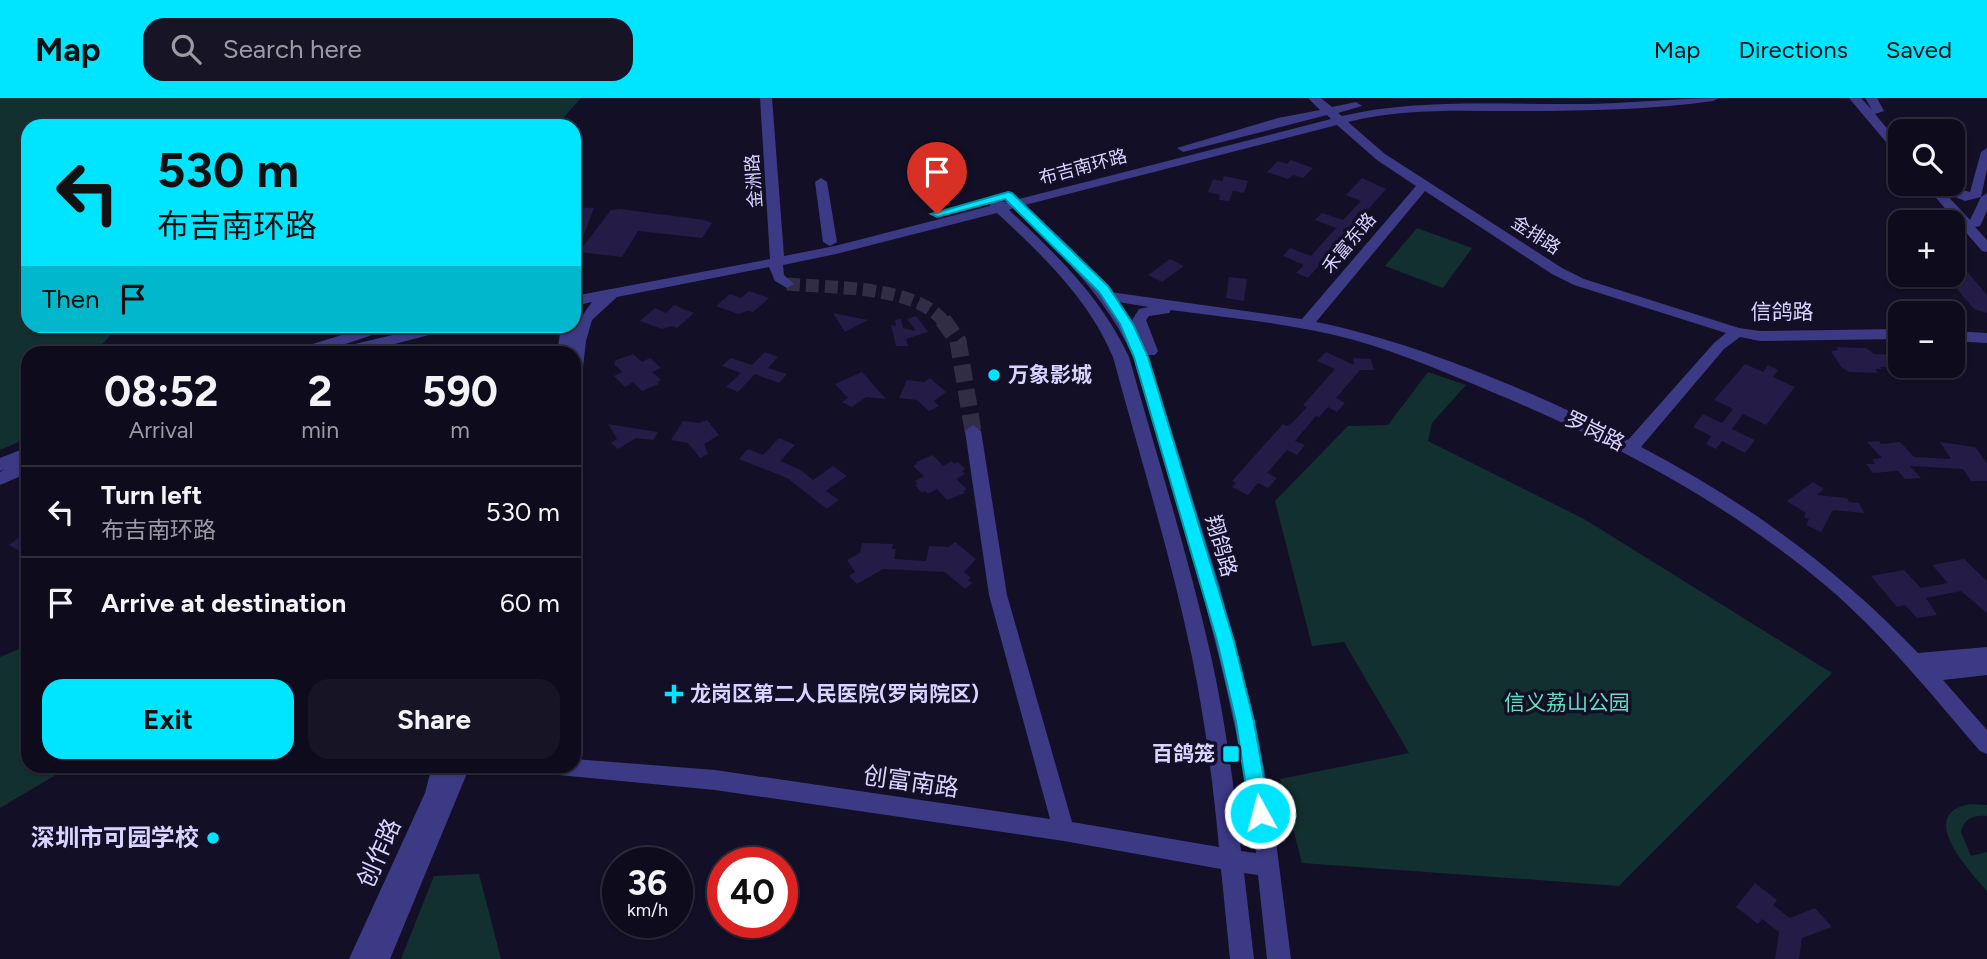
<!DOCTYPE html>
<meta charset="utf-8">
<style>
body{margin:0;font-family:Figtree,"Noto Sans SC",sans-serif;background:#171425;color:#f1f3f6;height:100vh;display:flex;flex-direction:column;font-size:26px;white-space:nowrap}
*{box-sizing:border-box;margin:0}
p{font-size:23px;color:#9b9ba3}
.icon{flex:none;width:38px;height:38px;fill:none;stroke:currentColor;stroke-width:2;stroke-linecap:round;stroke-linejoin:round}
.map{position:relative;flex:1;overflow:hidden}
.drawer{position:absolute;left:21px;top:248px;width:560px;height:427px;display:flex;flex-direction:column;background:#0e0b1c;border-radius:21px;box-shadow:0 2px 5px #0004,0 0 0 2px #2e2b3b}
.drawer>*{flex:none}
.banner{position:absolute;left:21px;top:21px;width:560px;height:214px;border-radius:21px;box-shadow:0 2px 5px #0004,0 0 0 2px #2e2b3b;background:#00e5ff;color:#111;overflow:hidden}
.fabs{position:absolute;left:1888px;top:21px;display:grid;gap:14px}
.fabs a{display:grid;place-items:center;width:77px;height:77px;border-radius:14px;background:#0e0b1c;box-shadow:0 2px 5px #0004,0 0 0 2px #2e2b3b;font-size:35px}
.speed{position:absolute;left:602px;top:749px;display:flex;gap:14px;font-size:35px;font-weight:700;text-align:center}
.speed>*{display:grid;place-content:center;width:91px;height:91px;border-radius:50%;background:#0e0b1c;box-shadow:0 2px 5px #0004,0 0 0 2px #2e2b3b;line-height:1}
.speed small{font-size:18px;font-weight:400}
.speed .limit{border:10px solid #d22;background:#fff;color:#111}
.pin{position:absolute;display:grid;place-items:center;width:60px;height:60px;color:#fff;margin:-72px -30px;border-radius:50% 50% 50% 0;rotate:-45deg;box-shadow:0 0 7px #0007}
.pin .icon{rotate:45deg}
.me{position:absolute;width:77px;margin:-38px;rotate:353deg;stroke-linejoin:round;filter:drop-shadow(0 0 5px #0008)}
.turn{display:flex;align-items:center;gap:24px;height:147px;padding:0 21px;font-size:32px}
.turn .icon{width:91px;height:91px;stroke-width:2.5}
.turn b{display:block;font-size:49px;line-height:60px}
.then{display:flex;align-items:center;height:66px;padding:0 21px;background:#0003;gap:14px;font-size:26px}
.eta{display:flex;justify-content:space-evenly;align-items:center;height:119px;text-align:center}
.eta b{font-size:42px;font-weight:700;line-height:49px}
.button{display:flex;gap:14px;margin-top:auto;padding:14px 21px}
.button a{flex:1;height:80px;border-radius:21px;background:#00e5ff;color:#111;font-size:28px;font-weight:700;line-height:80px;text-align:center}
.button a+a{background:#171425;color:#f1f3f6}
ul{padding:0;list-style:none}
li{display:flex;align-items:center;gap:21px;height:91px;padding:0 21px;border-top:2px solid #2e2b3b}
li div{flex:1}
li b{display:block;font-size:26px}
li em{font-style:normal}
header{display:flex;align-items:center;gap:42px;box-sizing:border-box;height:98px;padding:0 35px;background:#00e5ff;color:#111}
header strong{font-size:33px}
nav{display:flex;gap:38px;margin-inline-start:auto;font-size:24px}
.search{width:490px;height:63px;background:#171425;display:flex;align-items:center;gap:18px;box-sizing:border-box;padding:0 24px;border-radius:21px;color:#9b9ba3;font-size:26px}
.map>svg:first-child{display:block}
.green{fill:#12302f}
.building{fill:#241b47}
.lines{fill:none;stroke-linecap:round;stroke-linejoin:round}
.minor-tunnel-far1{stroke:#312d47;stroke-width:13;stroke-dasharray:13 6;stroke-linecap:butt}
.minor-tunnel{stroke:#312d47;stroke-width:17;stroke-dasharray:17 8;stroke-linecap:butt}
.minor{fill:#3d3a85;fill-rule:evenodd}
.route{fill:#00e5ff;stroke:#0095a6;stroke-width:2}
.poi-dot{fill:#00e5ff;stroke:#130f26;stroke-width:2.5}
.labels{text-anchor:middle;stroke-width:7;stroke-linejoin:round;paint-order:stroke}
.far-street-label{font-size:18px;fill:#d9d4ff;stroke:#130f26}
.street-label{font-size:21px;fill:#d9d4ff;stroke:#130f26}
.poi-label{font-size:21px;font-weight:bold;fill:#d9d4ff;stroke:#130f26;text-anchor:start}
.park-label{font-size:21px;fill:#5fe0c0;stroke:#130f26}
.near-street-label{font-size:24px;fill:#d9d4ff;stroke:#130f26}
.near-poi-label{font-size:24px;font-weight:bold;fill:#d9d4ff;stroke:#130f26;text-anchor:end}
</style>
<header>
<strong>Map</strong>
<div class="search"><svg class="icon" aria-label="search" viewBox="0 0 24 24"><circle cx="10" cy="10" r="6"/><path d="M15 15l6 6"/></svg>Search here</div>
<nav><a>Map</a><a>Directions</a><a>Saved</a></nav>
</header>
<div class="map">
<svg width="1987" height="861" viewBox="0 0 1987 861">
<rect width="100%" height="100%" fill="#130f26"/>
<g class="green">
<path d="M0,0H581L556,28H28V228H119L94,255L28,256V340L0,352Z"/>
<path d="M1417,130L1472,150L1443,190L1385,168Z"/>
<path d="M1428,274L1466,287L1432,325L1428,343L1584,421L1832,575L1619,788L1302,765L1280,681L1409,655L1344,544L1312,548L1275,403L1348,328L1388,327Z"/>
<path d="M28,547V668L69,669L0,710V559Z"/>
<path d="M1970,706L1987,707V718C1974,717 1964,720 1961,734L1971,758L1987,754V793C1970,773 1915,716 1970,706Z"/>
<path d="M479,776L501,861H401L434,778Z"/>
</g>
<g class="building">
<path d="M1291,62L1313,70L1303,80L1293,77L1288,81L1267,74L1278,63L1287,66Z"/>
<path d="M1224,78L1248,83L1244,95L1233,93L1229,103L1219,102L1220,97L1208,94L1213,81L1222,83Z"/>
<path d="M1362,80L1386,91L1308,180L1296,175L1304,167L1283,158L1290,150L1311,158L1336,130L1315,122L1322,115L1343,122L1361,103L1346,97Z"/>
<path d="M574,109L594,110L575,160H574Z"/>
<path d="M620,111L705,122L712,125L702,140L638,133L622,159L579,154L611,112Z"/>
<path d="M1170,161L1184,168L1162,184L1148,177Z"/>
<path d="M1953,169L1964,170L1987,197V215L1974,211L1951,184H1954Z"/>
<path d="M1229,179L1247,181L1244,203L1226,200Z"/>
<path d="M749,193L769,200L753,214L748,213L738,216L716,208L730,196L741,200Z"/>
<path d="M674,207L694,215L677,230L672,228L662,231L640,223L655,210L666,215Z"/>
<path d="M833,215L868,222L845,234Z"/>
<path d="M916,218L928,234L906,241L908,248H896L891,227L896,228L895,222L901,221L903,230L916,233L907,221Z"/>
<path d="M1836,249L1866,250L1874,256L1900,257V270L1880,269L1882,271H1875L1878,275L1849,274L1841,269L1831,253L1838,252Z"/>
<path d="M765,254L778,259L768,270L787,276L779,285L755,276L738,294L726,289L741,275L722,268L731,260L752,267Z"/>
<path d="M1326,254L1354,267L1353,260L1371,261L1374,272H1360L1336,300L1345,305L1337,314L1328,309L1319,319L1316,318L1295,343L1305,347L1297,357L1287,352L1267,375L1277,380L1268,390L1258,385L1248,397L1232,389L1236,385L1232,383L1283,326L1286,328L1292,325L1307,309L1303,307L1335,271L1317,263Z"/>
<path d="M633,256L642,264L650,260L661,270L652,274L661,282L657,284L659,286L642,293L633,284L625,289L614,278L622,274L614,266L616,262Z"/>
<path d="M1745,266L1763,274L1768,267L1778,272L1773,279L1795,289L1766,327L1743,316L1732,331L1755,342L1745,355L1722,343L1716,351L1706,346L1711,338L1693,329L1703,316L1722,325L1733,311L1714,302Z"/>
<path d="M862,274L886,301L866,299L852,309L842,304L848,300L835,286Z"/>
<path d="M930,280L946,294L934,303L939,308L929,313L917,302L899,300L907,282L924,284Z"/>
<path d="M707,322L719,337L704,346L708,356L700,360L688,345L671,342L683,323L699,325Z"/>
<path d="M608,326L658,334L653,342L636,340L618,351L611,345L617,341Z"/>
<path d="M779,340L795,347L780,363L799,371L813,382L833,368L847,378L826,393L839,402L827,411L787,380L739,361L748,351L763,357Z"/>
<path d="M1879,343L1881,346L1900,344L1914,359L1951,361L1940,344L1975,349L1987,365V383H1971L1963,371L1910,368L1921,380L1905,381L1898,373L1873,375L1866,366H1875L1872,361L1882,360L1867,344Z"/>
<path d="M933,357L943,368L952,363L954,366L958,364L965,371L962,373L965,376L956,381L967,391L963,393L965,395L947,402L937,391L928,396L925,393L922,395L915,387L918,386L915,383L924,378L913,368L917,365L916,364Z"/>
<path d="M1813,384L1824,391L1817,397L1847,400L1849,404L1859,405L1864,415L1833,412L1821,434L1806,427L1809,421L1804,419L1806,415L1787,403Z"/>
<path d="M28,433V458L9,447Z"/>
<path d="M955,444L976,461L964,474L971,480L968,482L972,485L965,491L945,474L883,471L857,486L849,478L855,474L847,462L860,455L862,445L893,446L892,451H896L894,461L926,463L929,448L949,449Z"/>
<path d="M1964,461L1987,483V515L1961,493L1926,500L1937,517L1917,520L1905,507L1897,509L1871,478L1904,472L1921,490L1948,485L1932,467Z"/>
<path d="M1755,785L1777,802L1773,807L1790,820L1815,810L1832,829L1802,840L1799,861H1775L1779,834L1762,821L1758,826L1736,809Z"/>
</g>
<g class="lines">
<path class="minor-tunnel-far1" d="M787,186C830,190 916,187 944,224"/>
<path class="minor-tunnel" d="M943,222L958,243L973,333"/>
<g class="minor">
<path d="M760,0H772L784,158L835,148L990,108V103L1007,104L1004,100L1005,97H1015L1019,101L1331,21L1327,17L1183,54L1177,50L1278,20L1320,12L1308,0H1321L1332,9L1356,4L1362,8L1338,15L1342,18C1418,0 1502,7 1581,6C1627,6 1673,0 1719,0L1713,3C1647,12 1581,13 1514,13C1460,13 1401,10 1348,24L1385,56L1562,170L1584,181L1739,230L1760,233L1900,231V241L1760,243L1740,239L1724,251L1641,349C1745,403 1837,470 1918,555L1987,549V577L1943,582L1987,632V656L1980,653C1931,596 1883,536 1825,487C1726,404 1611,343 1492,294C1447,275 1401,255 1354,242C1294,226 1232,220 1171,212L1169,215L1149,218L1146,222L1158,253L1155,257H1148L1219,486L1255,623L1272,712L1291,861H1267L1258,777L1244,775L1254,861H1230L1221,771L1064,743L715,692L538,675L535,668H574V661L715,672L1050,721L989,497L965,333L973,327L981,333L1007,497L1072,724L1219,749C1213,685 1205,622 1192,559C1171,458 1140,359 1113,259C1088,200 1043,158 997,115L836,156L783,167L784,177L794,186L787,190L775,183L769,169L617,199L592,222L586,243L582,278L574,283V256H557L561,228H575L592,204L574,208V198L770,161ZM1337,27L1377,62L1416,88L1302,221L1110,194L1072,151L1025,107ZM1425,93L1552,176L1574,187L1726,235L1714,245L1628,342C1537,295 1416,244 1316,224ZM1013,110C1061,156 1106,198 1133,259C1182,423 1235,585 1256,755L1241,753C1234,687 1225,622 1211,558C1188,457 1157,358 1129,259C1101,199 1056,156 1009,112ZM1118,204L1149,209L1139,211L1132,222L1134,229Z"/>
<path d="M1849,0H1861L1872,12L1865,0H1877L1884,13L1875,16L1900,46V57L1896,56Z"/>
<path d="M1987,50V71L1981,99L1965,103L1945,95L1970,122L1981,99L1987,95V113L1980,128L1975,129L1987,142V154L1982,153L1924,86H1937L1940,90L1946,87L1970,94L1981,54Z"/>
<path d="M821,80L827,84L837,144L830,148L823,144L815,84Z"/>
<path d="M371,228H392L390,231L316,256H291L293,252Z"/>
<path d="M430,228H454L452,231L356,256H327L334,251Z"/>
<path d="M1953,233L1987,235V245L1953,243Z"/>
<path d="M28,349V375L0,387V374L5,371L0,373V360Z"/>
<path d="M432,668H470L390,861H349L425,695Z"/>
</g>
</g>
<path class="route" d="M1008,94L1012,95L1108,188L1133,226L1148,259L1234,543L1254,624L1270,715L1267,722L1260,724L1253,722L1250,715L1236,624L1217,543L1134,259L1120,226L1099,194L1005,101L937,119L931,116Z"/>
<g class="poi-dot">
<circle cx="994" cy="277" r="7"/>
<path d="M670.5 585.5h7v7h7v7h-7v7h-7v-7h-7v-7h7z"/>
<rect x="1222" y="647" width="18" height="18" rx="3.5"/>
<circle cx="213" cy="740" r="7"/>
</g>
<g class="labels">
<g class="far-street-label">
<text transform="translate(1083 69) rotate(-15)" y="6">布吉南环路</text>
<text transform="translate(754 83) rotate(-94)" y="6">金洲路</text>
<text transform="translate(1536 137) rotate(33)" y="6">金排路</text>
<text transform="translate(1349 145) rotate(-50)" y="6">禾富东路</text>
</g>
<g class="street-label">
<text x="1782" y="221">信鸽路</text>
<text transform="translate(1595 333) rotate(26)" y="7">罗岗路</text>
<text transform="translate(1221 448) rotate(74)" y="7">翔鸽路</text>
</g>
<g class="poi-label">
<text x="1008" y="284">万象影城</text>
<text x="690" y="603">龙岗区第二人民医院(罗岗院区)</text>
<text x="1215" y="663" text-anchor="end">百鸽笼</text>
</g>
<g class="park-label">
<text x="1567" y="612">信义荔山公园</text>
</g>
<g class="near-street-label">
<text transform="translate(911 684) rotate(8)" y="8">创富南路</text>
<text transform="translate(379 755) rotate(-66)" y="8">创作路</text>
</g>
<g class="near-poi-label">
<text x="199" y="748">深圳市可园学校</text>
</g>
</g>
</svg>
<div class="fabs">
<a><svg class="icon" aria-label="search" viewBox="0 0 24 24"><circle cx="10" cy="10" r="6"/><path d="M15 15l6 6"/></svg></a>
<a>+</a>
<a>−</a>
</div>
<div class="speed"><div>36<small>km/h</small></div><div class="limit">40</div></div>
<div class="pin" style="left:937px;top:116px;background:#d93025"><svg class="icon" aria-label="arrive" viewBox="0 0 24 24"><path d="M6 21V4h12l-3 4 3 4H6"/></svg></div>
<svg class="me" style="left:1260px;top:715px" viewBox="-20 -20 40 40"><circle r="17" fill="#00e5ff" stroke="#fff" stroke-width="3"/><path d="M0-11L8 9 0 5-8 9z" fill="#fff"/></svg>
<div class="banner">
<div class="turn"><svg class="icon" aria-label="left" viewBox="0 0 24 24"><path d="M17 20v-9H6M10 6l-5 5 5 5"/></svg><div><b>530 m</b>布吉南环路</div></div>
<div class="then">Then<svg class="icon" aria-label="arrive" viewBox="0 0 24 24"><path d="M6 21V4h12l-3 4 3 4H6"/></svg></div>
</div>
<section class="drawer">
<div class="eta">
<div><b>08:52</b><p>Arrival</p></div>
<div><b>2</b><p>min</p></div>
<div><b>590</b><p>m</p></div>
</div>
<ul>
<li><svg class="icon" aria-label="left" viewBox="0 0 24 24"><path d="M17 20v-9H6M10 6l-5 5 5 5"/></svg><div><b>Turn left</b><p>布吉南环路</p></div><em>530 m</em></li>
<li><svg class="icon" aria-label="arrive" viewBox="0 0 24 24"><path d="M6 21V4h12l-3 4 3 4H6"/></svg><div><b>Arrive at destination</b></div><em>60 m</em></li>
</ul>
<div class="button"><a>Exit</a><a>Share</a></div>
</section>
</div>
